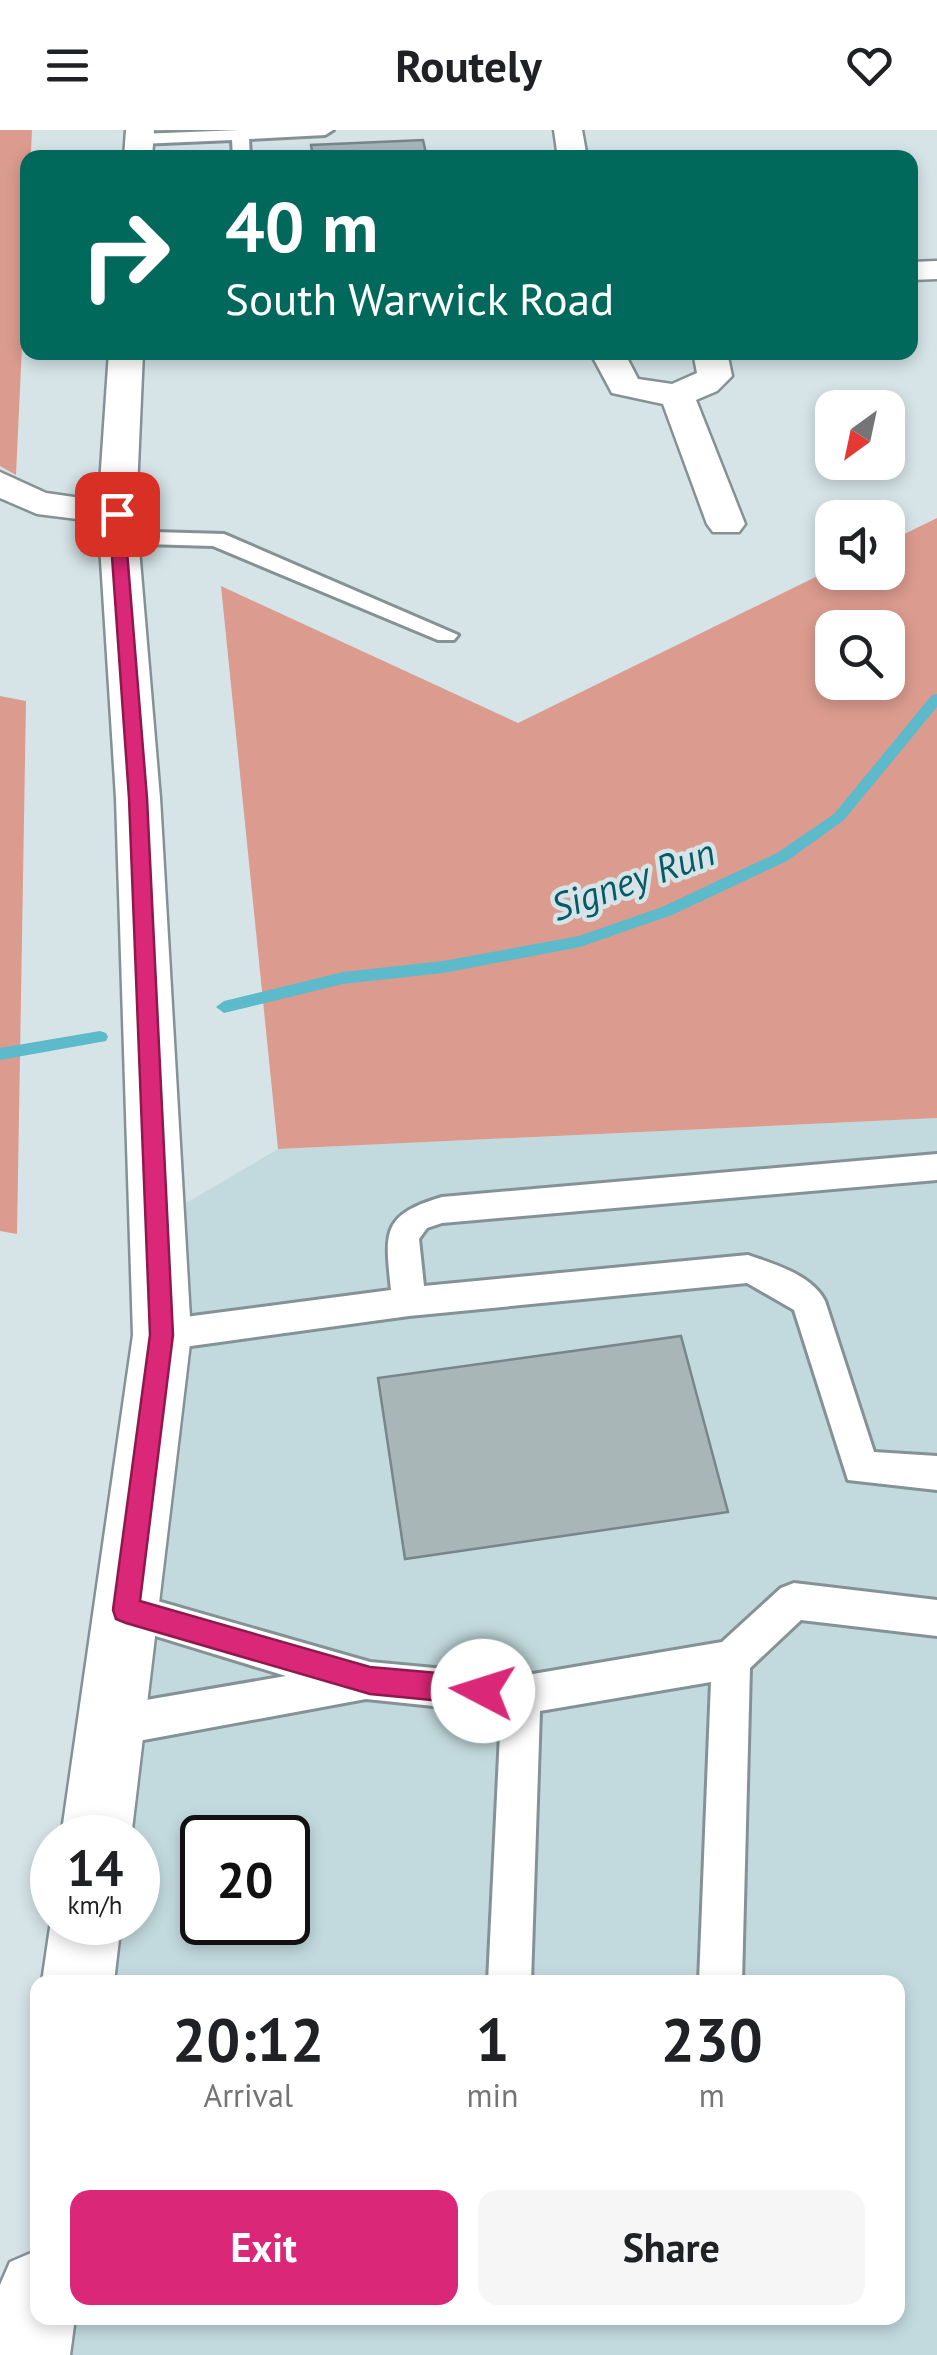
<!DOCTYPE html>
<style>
body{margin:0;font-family:"PT Sans",sans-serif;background:#f6f6f6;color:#202124;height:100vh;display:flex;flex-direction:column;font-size:38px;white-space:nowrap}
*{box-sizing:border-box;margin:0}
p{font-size:32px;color:#757577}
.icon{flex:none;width:55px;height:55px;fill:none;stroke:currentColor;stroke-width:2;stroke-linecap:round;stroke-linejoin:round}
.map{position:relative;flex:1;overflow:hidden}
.details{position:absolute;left:30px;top:1845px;width:875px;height:350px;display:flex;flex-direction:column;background:#fff;border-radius:20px;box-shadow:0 5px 15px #0003}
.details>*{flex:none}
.top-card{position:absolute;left:20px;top:20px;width:898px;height:210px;border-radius:20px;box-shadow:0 5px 15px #0003;background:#00695c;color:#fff;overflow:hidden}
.needle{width:65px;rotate:213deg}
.buttons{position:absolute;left:815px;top:260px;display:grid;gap:20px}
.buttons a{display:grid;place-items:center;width:90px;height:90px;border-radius:20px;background:#fff;box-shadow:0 5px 15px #0003;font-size:50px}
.speed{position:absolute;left:30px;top:1685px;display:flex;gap:20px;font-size:50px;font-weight:700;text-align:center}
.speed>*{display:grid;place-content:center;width:130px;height:130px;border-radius:50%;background:#fff;box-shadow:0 5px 15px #0003;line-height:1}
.speed small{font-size:25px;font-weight:400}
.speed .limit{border:5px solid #111;border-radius:15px;background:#fff;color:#111}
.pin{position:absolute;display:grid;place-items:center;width:85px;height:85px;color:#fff;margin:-42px;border-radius:20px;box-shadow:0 5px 15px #0006}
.me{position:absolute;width:110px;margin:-55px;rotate:275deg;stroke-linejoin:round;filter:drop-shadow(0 0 8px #0008)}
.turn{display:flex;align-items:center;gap:35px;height:210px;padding:0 40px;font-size:45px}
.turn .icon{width:130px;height:130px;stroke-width:2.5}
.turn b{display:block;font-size:70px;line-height:85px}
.eta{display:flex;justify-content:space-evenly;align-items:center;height:170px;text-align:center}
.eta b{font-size:60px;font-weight:800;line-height:70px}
.primary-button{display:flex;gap:20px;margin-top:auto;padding:20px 40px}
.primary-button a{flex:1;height:115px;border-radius:20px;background:#db2777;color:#fff;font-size:40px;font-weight:800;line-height:115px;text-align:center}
.primary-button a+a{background:#f6f6f6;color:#202124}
header{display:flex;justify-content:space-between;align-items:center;height:130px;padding:0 40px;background:#fff;font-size:45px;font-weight:800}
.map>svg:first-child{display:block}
.built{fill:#c2dade;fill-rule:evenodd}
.green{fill:#dc9b8f;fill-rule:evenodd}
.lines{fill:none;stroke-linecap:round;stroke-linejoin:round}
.stream{fill:#5cbaca;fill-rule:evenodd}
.building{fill:#a8b6b8;stroke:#798689;stroke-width:2.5}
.lane-casing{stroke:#859295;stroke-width:6}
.street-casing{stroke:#859295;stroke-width:5}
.secondary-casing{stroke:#859295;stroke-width:5}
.lane{fill:#fff;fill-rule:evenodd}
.street{fill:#fff;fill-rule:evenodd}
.secondary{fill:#fff;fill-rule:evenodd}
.route{fill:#db2777;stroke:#8e194d;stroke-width:2.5}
.labels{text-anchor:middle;stroke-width:9;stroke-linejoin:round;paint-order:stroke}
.water-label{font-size:38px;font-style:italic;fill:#055a66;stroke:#d6e4e7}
</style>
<header><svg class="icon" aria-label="menu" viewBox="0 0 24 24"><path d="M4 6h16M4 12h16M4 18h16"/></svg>Routely<svg class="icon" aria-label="heart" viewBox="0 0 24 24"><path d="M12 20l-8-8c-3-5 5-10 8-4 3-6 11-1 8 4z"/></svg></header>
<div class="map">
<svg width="937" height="2225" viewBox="0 0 937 2225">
<rect width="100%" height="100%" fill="#d6e4e7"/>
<path class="built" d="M937,988V2225H29L38,2188H898V1852H78L85,1793L138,1792V1708L96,1707L157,1090L278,1019ZM202,1708H288V1792H202Z"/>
<g class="green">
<path d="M0,0H32L16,345L0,336Z"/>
<path d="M937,388V988L278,1019L221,456L518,593L832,439L888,442V412ZM832,498H888V552H832Z"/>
<path d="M0,566L26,571L17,1104L0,1101Z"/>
</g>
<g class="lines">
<g class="stream">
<path d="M937,564V577L844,690L787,731L672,785L580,817L443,843L343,854L224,883L216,877L224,871L343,842L443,831L579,806L662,777L777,723L834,684L932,565Z"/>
<path d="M100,901L106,903L108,907L106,911L0,930V918Z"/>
</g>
</g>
<g class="building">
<path d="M423,10L427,28H313L311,15Z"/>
<path d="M681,1206L728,1382L405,1429L378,1248Z"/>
</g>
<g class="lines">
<defs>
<g id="lane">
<path d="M240,0H333L325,5L249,9L250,28H233L232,10L140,14L132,9L140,4Z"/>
<path d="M118,401L224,404L458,505L454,510H438L213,416L110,413V403Z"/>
<path d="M937,1024V1050L442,1093L427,1098L419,1109L424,1156L748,1125C774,1134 812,1145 825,1171L874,1322L937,1326V1360L848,1350L794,1180L747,1153L409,1186L162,1220L150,1215L145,1205L150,1195L162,1190L391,1160C385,1102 381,1085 442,1067Z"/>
<path d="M794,1453L937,1470V1506L801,1490L750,1538L742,1852H699L711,1552L540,1581L531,1852H488L501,1583L366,1569L111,1616L97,1610L91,1596L97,1582L111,1576L286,1546L113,1493L107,1480L113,1467L126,1462L370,1532L521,1546L722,1512L781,1458Z"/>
</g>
<g id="street">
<path d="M554,0H582L587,28H558Z"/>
<path d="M937,131V149L910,150V132Z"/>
<path d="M590,222H624L638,249L672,254L697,243L693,222H727L732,246L717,261L696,270L745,394L739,402H713L707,394L663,274L612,263Z"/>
<path d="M0,342L46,363L130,375L136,383L130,391L117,394L37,384L0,368Z"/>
</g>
<g id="secondary">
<path d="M126,0H154L152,28H124Z"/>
<path d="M109,222H143L136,383L160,668L191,1205L131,1708H61L133,1205L116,668L98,383Z"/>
<path d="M52,1784V1792H121L114,1852H42Z"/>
<path d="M38,2120V2188H75L70,2225H0V2155L10,2132Z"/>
</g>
</defs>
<use href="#lane" class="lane-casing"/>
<use href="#street" class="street-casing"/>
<use href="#secondary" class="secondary-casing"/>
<use href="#lane" class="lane"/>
<use href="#street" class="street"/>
<use href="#secondary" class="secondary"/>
</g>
<path class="route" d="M117,379L124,384L147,668L173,1205L140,1471L370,1537L483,1547L493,1551L497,1561L493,1571L483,1575L370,1564L126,1493L116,1489L113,1480L150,1205L129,668L109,384Z"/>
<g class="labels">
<g class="water-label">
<text transform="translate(633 750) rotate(-20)" y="13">Signey Run</text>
</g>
</g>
</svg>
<div class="buttons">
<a><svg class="needle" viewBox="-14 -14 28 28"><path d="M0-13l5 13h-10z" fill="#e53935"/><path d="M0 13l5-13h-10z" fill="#757577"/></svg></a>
<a><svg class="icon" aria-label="sound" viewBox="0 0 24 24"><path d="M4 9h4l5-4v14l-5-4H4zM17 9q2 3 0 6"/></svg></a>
<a><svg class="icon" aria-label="search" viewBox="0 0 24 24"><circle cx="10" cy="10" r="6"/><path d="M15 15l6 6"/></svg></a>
</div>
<div class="speed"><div>14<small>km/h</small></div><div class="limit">20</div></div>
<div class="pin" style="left:117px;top:384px;background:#d93025"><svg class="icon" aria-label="arrive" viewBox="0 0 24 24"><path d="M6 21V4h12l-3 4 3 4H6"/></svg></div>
<svg class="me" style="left:483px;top:1561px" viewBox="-20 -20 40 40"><circle r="19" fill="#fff"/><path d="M0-13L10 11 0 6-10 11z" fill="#db2777"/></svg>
<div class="top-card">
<div class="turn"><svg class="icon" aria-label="right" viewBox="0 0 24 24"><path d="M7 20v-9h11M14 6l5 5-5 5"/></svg><div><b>40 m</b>South Warwick Road</div></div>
</div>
<section class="details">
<div class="eta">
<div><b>20:12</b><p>Arrival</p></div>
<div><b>1</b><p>min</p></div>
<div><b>230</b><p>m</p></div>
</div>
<div class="primary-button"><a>Exit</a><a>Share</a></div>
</section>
</div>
